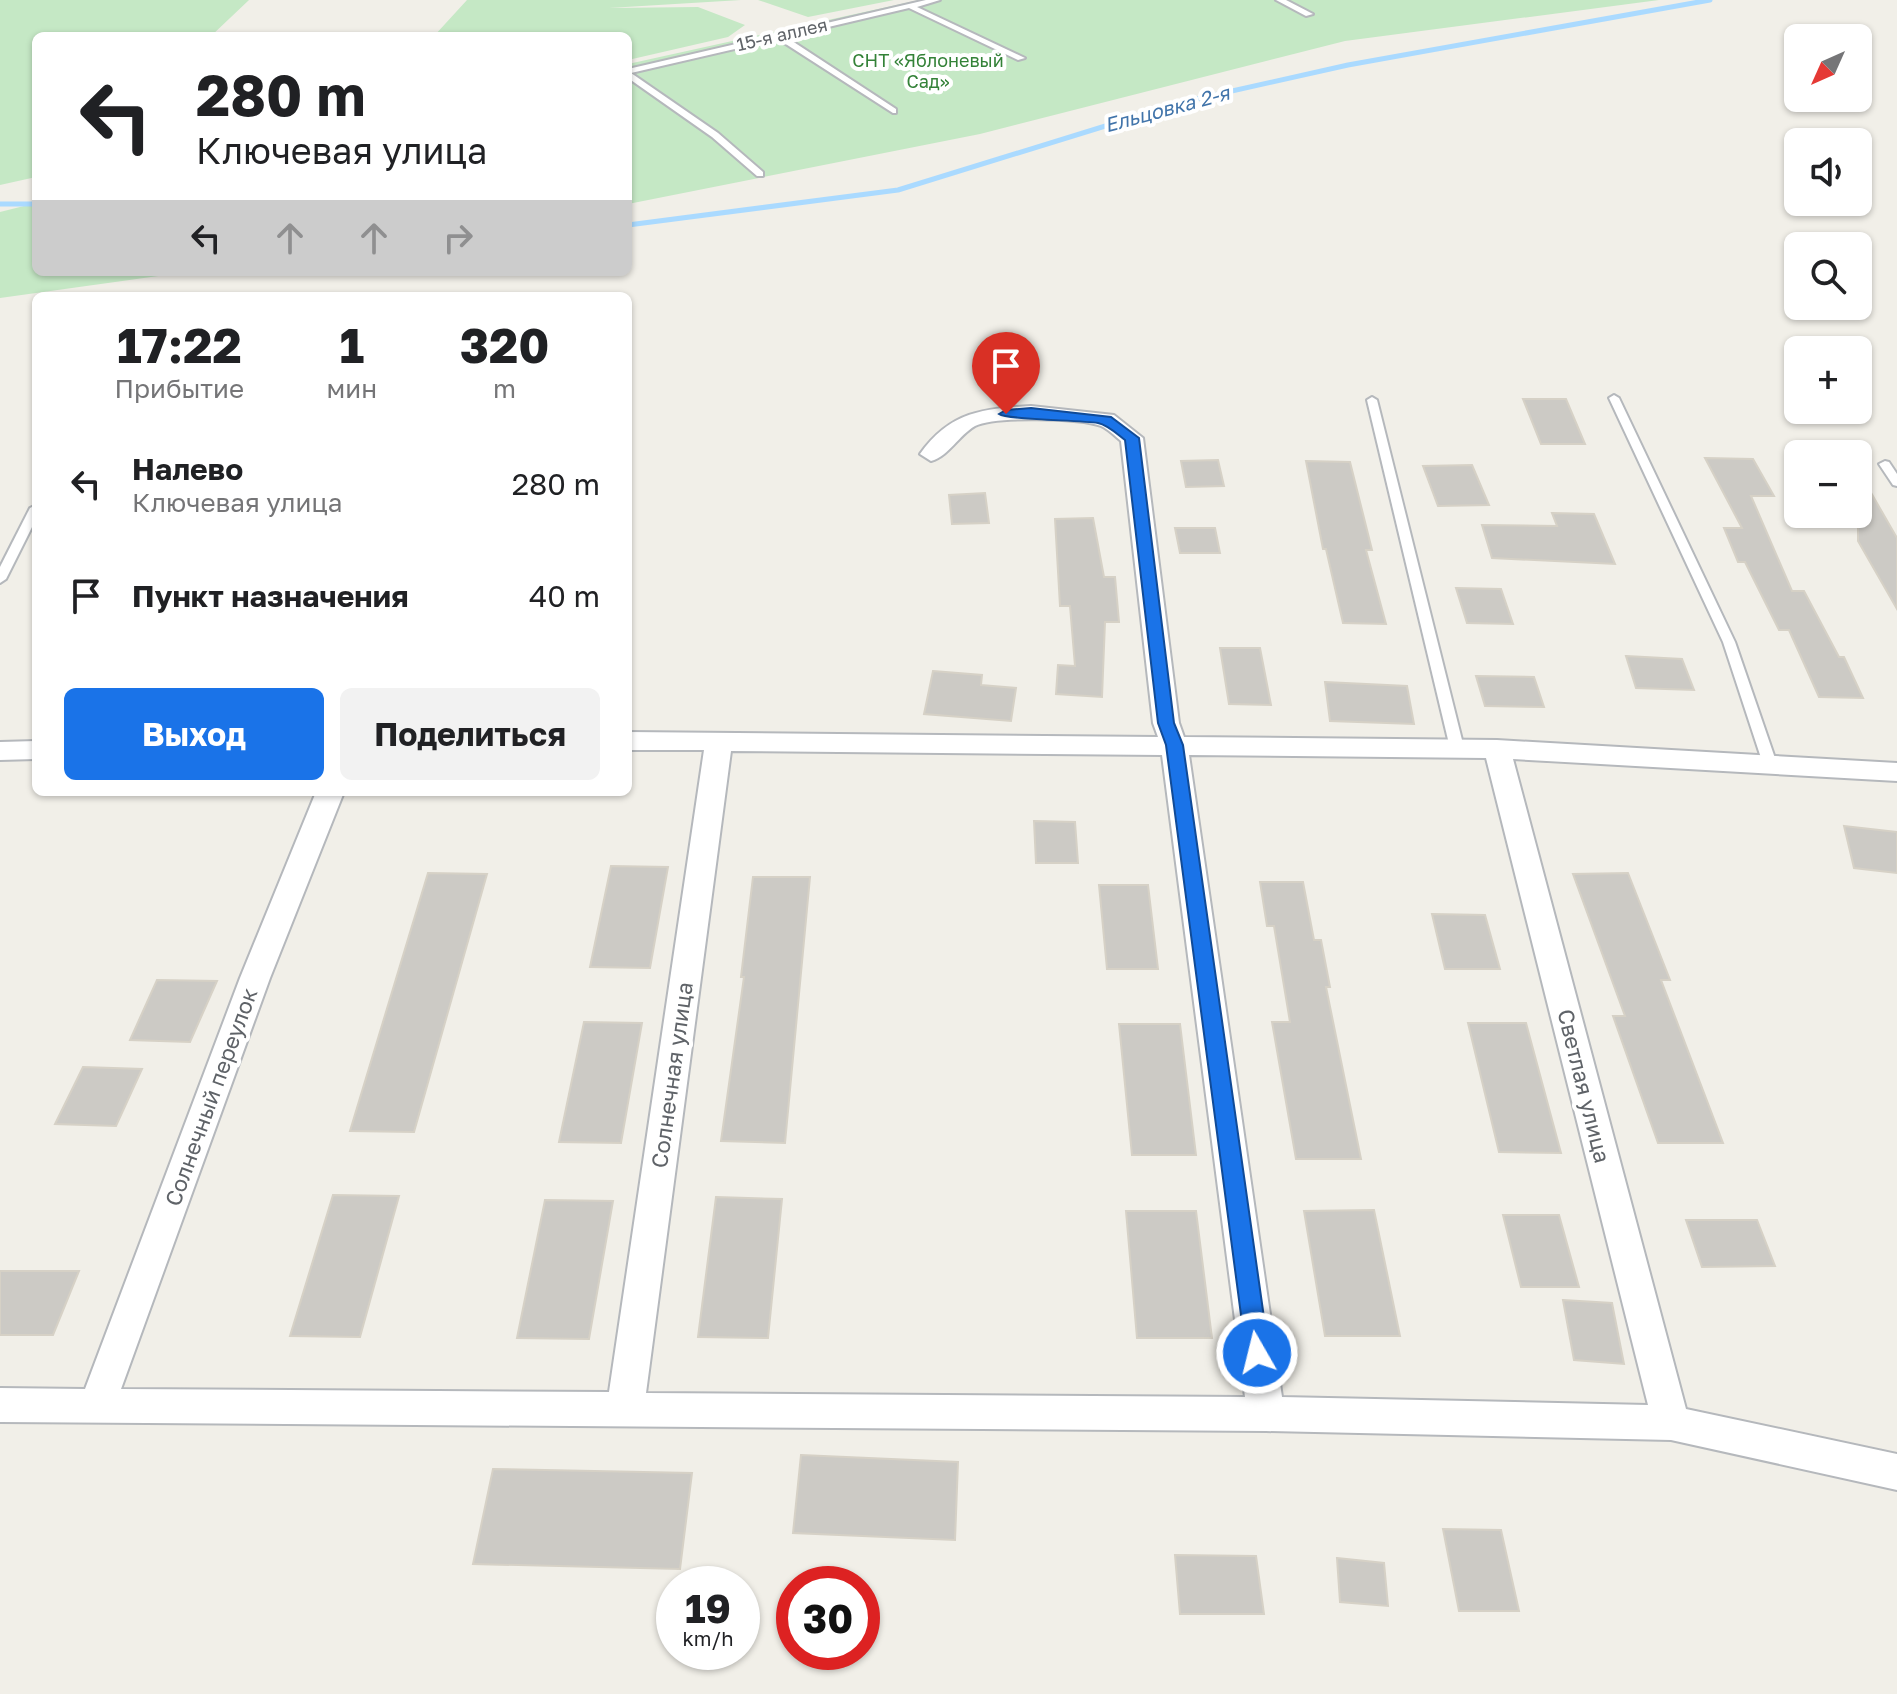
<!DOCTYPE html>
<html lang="ru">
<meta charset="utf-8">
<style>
body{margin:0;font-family:"Golos Text",sans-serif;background:#f2f2f2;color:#202124;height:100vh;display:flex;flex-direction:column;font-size:30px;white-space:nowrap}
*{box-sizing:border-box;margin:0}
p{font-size:26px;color:#757577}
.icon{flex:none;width:44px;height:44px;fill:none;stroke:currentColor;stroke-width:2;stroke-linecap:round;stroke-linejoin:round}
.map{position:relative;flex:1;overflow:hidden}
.drawer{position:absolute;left:32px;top:292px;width:600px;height:504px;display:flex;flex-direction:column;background:#fff;border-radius:12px;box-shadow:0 2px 6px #0004}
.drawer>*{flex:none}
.hud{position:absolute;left:32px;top:32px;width:600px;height:244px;border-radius:12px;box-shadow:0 2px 6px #0004;background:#fff;color:#202124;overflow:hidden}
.needle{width:52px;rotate:225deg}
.tools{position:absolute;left:1784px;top:24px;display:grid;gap:16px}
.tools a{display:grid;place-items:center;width:88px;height:88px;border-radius:12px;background:#fff;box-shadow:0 2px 6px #0004;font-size:40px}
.speed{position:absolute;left:656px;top:1566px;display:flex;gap:16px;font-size:40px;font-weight:700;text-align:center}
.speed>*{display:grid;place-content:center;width:104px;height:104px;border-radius:50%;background:#fff;box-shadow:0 2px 6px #0004;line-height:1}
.speed small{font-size:20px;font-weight:400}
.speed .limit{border:12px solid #d22;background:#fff;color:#111}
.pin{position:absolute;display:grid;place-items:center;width:68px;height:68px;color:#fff;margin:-82px -34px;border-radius:50% 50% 50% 0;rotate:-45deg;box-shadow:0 0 8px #0007}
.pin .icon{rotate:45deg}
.me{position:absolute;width:88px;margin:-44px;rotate:352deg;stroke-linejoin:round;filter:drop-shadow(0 0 6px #0008)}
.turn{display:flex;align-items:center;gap:28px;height:168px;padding:0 32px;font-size:36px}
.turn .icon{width:104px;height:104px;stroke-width:2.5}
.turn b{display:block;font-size:56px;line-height:68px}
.lanes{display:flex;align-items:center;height:76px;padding:0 32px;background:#0003;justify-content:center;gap:40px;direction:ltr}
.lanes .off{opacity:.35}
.eta{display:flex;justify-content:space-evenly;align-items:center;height:136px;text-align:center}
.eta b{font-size:48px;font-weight:700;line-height:56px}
.cta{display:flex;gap:16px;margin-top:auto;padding:16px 32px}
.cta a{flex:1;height:92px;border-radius:12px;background:#1a73e8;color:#fff;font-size:32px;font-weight:700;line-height:92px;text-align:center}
.cta a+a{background:#f2f2f2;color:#202124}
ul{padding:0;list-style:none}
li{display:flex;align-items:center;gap:24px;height:112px;padding:0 32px}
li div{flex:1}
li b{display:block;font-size:30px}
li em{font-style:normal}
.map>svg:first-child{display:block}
.green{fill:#c5e8c5}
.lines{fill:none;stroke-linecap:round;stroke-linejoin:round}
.stream{stroke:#aadaff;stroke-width:5}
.building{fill:#cccac5;stroke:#d6d1c6;stroke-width:2}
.lane-casing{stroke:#b5b8bc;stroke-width:4}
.street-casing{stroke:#b5b8bc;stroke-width:4}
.lane{fill:#fff;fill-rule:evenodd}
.street{fill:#fff;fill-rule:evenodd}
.route{fill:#1a73e8;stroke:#114b97;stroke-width:2}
.labels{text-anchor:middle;stroke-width:8;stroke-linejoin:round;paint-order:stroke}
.far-street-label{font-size:18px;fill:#5f6368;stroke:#fff}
.far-park-label{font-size:18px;fill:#348238;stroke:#fff}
.far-water-label{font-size:20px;font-style:italic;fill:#4174aa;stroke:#fff}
.street-label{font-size:22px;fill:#5f6368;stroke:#fff}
</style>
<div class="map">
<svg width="1897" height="1694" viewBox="0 0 1897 1694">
<rect width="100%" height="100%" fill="#f1efe8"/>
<g class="green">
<path d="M0,0H249L211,36H36V177L0,185Z"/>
<path d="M467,0H741L609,8L698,7L745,25L728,37L628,60V36H434Z"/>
<path d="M758,0H894L808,17Z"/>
<path d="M919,0H1659L1345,41L980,134L628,204V64Z"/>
<path d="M36,203V272H187L0,298V212Z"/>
</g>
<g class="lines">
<g class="stream">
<path d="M0,204H36"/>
<path d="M628,225L898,190L1183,102L1348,65L1710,0"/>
</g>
</g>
<g class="building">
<path d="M1523,399H1566L1585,444H1541Z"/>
<path d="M1705,458L1753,459L1774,496H1751L1792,591H1804L1839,657H1844L1863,698L1819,697L1789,630H1779L1745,562H1738L1724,528H1742Z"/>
<path d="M1218,460L1224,486L1186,487L1181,461Z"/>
<path d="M1306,461L1350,462L1372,550H1366L1386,624L1343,623L1326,549H1323Z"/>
<path d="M1472,465L1489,505L1438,506L1423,466Z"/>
<path d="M1858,470L1897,538V609L1858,541Z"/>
<path d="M985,493L989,523L952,524L949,495Z"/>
<path d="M1552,513L1594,514L1615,564L1492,558L1482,525L1557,526Z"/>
<path d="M1093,518L1104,577H1115L1119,622H1105L1102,697L1056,694L1058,665L1075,666L1070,606H1060L1055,519Z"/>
<path d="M1175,528H1215L1220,553H1180Z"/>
<path d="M1456,588L1501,589L1513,624L1467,623Z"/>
<path d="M1220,648H1260L1271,705L1229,704Z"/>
<path d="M1626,656L1682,659L1694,690L1636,688Z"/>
<path d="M933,671L982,675L981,685L1016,688L1011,721L924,714Z"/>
<path d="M1476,676L1534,677L1544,707L1485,706Z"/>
<path d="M1325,682L1407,686L1414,724L1330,721Z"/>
<path d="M1034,821L1075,822L1078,863H1036Z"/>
<path d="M1844,826L1897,832V873L1854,868Z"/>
<path d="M611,866L668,867L650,968L590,967Z"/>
<path d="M428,873L487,874L414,1132L350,1131Z"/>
<path d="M1628,873L1670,980H1661L1723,1143H1658L1613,1016H1625L1573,874Z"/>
<path d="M753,877H810L785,1143L721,1141L744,977H741Z"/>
<path d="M1260,882H1303L1314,940H1321L1330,987H1326L1361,1159H1296L1272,1022H1290L1274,926H1267Z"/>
<path d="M1099,885H1148L1158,969H1107Z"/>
<path d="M1432,914L1485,915L1500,969H1445Z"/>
<path d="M157,980L217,981L190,1042L130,1040Z"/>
<path d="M584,1022L642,1023L621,1143L559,1142Z"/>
<path d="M1468,1023H1526L1561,1153L1499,1152Z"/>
<path d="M1119,1024H1180L1196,1155H1132Z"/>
<path d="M83,1067L142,1069L116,1126L55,1124Z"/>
<path d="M333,1195L399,1196L360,1337L290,1336Z"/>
<path d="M716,1197L782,1199L768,1338L698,1337Z"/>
<path d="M545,1200L613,1201L589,1339L517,1338Z"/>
<path d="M1374,1210L1400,1336H1325L1304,1211Z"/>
<path d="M1126,1211H1196L1212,1338H1137Z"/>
<path d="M1503,1215H1559L1579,1287H1521Z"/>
<path d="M1686,1220H1757L1775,1266L1702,1267Z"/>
<path d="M0,1271H79L53,1335H0Z"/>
<path d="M1563,1300L1612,1303L1624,1364L1574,1360Z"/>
<path d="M801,1455L958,1462L955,1540L793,1533Z"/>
<path d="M493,1469L692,1473L680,1569L473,1564Z"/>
<path d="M1443,1529L1501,1530L1519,1611H1459Z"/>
<path d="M1175,1555L1256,1556L1264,1614H1180Z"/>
<path d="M1337,1558L1384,1563L1388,1606L1340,1602Z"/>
</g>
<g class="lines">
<defs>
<g id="lane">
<path d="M926,0H940L917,7L1025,58L1018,60L909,8L786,37L896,109V113H893L778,39L631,73L718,133L763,172V176H757L712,137L628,78V69Z"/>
<path d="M1276,0H1286L1313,14L1306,16Z"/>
<path d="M1614,395L1619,398L1735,642L1778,767L1776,770H1766L1764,767L1723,642L1609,398Z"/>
<path d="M1372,397L1377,400L1464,748L1457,752L1450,748L1367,400Z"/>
<path d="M1885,461L1889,462L1897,474V486L1893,485L1879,464Z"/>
<path d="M36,505V519L6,579L0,583V567L30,508Z"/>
</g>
<g id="street">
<path d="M1031,406L1114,415L1143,438L1179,723L1184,737L1497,740L1897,763V781L1513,759L1686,1409L1897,1454V1490L1671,1440L1266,1431L0,1422V1388L85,1389L240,978L316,792H344L270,978L121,1389L609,1392L704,750H628V732L1158,737L1153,723L1121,441C1115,436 1108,429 1101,426C1080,418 994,416 975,426C959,435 949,456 931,461L920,454C951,411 983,409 1031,406ZM731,751L1162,755L1245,1397L646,1393ZM1189,755L1486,758L1648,1405L1282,1397Z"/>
<path d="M36,741V759L0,760V742Z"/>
</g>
</defs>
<use href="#lane" class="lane-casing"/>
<use href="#street" class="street-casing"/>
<use href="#lane" class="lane"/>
<use href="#street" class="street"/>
</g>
<path class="route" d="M1031,408L1111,417L1139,438L1174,723L1183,745L1269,1353L1266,1361L1257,1364L1249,1361L1246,1353L1166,745L1158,723L1125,440C1117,434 1108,425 1098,423C1080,420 1007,420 999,414L1006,410Z"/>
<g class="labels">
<g class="far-street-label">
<text transform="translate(782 35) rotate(-13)" y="6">15-я аллея</text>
</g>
<g class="far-park-label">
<text x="928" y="67">СНТ «Яблоневый<tspan x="928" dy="21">Сад»</tspan></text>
</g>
<g class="far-water-label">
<text transform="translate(1167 109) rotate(-15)" y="7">Ельцовка 2-я</text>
</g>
<g class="street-label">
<text transform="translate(672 1075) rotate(-82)" y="8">Солнечная улица</text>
<text transform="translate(1584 1086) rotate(76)" y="8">Светлая улица</text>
<text transform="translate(211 1097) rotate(-70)" y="8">Солнечный переулок</text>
</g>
</g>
</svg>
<div class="tools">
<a><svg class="needle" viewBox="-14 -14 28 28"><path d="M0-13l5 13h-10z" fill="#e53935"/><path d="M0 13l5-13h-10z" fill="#757577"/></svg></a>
<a><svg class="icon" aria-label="sound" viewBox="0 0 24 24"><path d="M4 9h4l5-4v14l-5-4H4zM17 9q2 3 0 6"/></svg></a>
<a><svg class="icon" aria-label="search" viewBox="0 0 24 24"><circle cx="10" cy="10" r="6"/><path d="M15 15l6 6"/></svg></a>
<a>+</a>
<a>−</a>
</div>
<div class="speed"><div>19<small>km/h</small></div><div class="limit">30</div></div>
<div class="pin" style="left:1006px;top:414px;background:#d93025"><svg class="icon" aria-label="arrive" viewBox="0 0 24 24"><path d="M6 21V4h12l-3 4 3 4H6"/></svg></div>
<svg class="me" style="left:1257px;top:1353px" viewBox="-20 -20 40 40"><circle r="17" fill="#1a73e8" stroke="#fff" stroke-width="3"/><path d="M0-11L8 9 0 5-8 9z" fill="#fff"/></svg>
<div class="hud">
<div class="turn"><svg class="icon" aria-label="left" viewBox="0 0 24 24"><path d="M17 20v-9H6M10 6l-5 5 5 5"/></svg><div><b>280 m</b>Ключевая улица</div></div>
<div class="lanes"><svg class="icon" aria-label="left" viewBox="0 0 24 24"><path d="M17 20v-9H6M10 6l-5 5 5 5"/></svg><svg class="icon off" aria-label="ahead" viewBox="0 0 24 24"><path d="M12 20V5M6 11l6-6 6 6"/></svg><svg class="icon off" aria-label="ahead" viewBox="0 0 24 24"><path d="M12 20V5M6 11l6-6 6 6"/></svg><svg class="icon off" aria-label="right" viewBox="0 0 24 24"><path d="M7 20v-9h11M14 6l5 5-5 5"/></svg></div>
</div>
<section class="drawer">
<div class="eta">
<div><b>17:22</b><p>Прибытие</p></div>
<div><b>1</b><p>мин</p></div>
<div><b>320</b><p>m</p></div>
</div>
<ul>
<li><svg class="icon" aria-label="left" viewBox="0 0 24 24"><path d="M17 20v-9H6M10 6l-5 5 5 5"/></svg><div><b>Налево</b><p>Ключевая улица</p></div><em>280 m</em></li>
<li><svg class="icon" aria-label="arrive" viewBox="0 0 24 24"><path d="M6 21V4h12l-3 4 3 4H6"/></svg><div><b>Пункт назначения</b></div><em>40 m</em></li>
</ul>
<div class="cta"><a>Выход</a><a>Поделиться</a></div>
</section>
</div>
